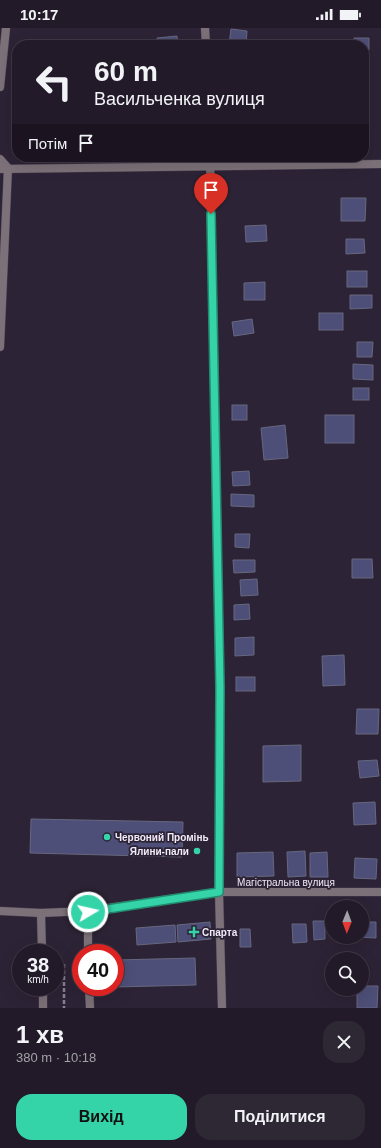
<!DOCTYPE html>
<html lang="uk">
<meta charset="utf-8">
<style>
body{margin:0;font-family:Arial,sans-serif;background:#2e2734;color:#f1f3f6;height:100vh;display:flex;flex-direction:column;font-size:15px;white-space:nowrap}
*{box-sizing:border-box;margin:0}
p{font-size:13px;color:#a2a1a8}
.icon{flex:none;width:22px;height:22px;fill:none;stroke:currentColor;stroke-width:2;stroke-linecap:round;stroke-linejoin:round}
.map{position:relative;height:980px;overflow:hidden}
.panel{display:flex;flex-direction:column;background:#221a28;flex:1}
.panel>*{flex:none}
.banner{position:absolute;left:12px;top:12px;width:357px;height:122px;border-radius:16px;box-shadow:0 4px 16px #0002,0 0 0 1px #3f3845;background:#221a28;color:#f1f3f6;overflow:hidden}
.needle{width:26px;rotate:181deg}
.buttons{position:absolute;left:325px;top:872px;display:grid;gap:8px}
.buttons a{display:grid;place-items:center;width:44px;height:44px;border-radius:50%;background:#221a28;box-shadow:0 4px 16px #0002,0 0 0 1px #3f3845;font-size:20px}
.speed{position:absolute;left:12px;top:916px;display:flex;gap:8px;font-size:20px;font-weight:700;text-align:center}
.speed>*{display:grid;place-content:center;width:52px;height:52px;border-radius:50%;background:#221a28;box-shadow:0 4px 16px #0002,0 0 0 1px #3f3845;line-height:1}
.speed small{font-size:10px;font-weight:400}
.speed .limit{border:6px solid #d22;background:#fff;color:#111}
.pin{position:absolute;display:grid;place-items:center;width:34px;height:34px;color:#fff;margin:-41px -17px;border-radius:50% 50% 50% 0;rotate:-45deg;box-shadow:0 0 4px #0007}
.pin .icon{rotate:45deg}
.me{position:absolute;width:44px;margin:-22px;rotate:81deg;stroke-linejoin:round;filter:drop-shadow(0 0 3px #0008)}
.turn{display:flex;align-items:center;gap:14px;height:84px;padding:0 16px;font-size:18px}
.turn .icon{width:52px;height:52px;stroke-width:2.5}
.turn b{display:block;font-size:28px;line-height:34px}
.then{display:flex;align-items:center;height:38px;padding:0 16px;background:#0003;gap:8px;font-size:15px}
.round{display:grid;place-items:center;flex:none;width:42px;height:42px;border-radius:16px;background:#2e2734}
.overview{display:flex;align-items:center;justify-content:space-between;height:68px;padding:0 16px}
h1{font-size:24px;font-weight:600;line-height:30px}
.action{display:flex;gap:8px;margin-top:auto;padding:8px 16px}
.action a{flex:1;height:46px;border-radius:16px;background:#34d4a8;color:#111;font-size:16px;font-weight:600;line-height:46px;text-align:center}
.action a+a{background:#2e2734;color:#f1f3f6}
.status{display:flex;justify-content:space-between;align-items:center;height:28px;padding:0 20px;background:#221a28;direction:ltr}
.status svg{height:11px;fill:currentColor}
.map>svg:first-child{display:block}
.building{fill:#4e4f78;stroke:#66677f}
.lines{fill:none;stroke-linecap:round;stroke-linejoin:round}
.minor-casing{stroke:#483f51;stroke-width:9}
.tertiary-casing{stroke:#483f51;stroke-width:9}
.path{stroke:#898191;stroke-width:2.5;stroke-dasharray:4 2;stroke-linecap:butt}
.minor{stroke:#7c7178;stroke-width:8}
.tertiary{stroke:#7c7178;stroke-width:8}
.route-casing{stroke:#228a6d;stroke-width:10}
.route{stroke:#34d4a8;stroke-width:7}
.poi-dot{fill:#34d4a8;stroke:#2d2336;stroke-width:1.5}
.labels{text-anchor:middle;stroke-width:3.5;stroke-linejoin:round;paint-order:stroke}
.poi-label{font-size:10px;font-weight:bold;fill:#f1eaf7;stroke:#2d2336;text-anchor:start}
.street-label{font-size:10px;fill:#f1eaf7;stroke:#2d2336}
</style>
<div class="status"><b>10:17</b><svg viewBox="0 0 49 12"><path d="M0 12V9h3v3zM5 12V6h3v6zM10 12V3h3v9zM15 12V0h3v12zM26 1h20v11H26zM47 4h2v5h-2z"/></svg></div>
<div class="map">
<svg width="381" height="980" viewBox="0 0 381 980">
<rect width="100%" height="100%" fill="#2d2336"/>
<g class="building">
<path d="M231,1L247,3L246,17H229Z"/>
<path d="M177,8L178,17H158L157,10Z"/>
<path d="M354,10H369V22H364V17H354Z"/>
<path d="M364,71H368L369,85H364Z"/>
<path d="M364,101H366L367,118H364Z"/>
<path d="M341,170H366L365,193H341Z"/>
<path d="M266,197L267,213L246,214L245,198Z"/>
<path d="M346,211H364L365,225L346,226Z"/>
<rect x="347" y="243" width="20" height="16"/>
<path d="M265,254V272H244V255Z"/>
<path d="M350,267H372V280L350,281Z"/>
<rect x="319" y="285" width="24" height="17"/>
<path d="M252,291L254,305L234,308L232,294Z"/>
<path d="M357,314H373L372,329H357Z"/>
<path d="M353,336L373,337V352L353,351Z"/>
<rect x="353" y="360" width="16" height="12"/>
<rect x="232" y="377" width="15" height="15"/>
<rect x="325" y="387" width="29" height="28"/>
<path d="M285,397L288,430L264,432L261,400Z"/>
<path d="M249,443L250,457L233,458L232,444Z"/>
<path d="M231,466L254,467V479L231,478Z"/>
<path d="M235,506H250L249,520L235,519Z"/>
<path d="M352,531H372L373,550H352Z"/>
<path d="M233,532H255V544L234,545Z"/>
<path d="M257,551L258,567L241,568L240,552Z"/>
<path d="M249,576L250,591L234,592V577Z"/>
<path d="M254,609V627L235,628V610Z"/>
<path d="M344,627L345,657L323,658L322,628Z"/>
<rect x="236" y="649" width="19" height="14"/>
<path d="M357,681H379L378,706H356Z"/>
<path d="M301,717V753L263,754V718Z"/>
<path d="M377,732L379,748L360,750L358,733Z"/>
<path d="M375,774L376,796L354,797L353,775Z"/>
<path d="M31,791L183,794L182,829L30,825Z"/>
<path d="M305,823L306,848L288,849L287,824Z"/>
<path d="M273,824L274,848L237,849V825Z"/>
<path d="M327,824L328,849H310V825Z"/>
<path d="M355,830L377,831L376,851L354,850Z"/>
<path d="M313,893H325V911L314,912Z"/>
<path d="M210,894L211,911L178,914L177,897Z"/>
<path d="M362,894H376V910L356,909H362Z"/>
<path d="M292,896H306L307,914L293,915Z"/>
<path d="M175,897L176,914L137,917L136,900Z"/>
<path d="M240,901H250L251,919H240Z"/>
<path d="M195,930L196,957L115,959V932Z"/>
<path d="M362,958H378L377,980H357V961H362Z"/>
</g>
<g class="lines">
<defs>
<g id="minor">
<path d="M205,0L206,17"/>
<path d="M0,59L6,0"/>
<path d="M210,129L220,660L219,864L222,980"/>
<path d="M0,131L8,140L0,319"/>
<path d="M0,141L381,136"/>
</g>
<g id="tertiary">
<path d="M0,883L41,885L88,883L219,864H381"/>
<path d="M88,883V925"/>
<path d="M41,885L42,925"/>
<path d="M89,959L90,980"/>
<path d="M43,980V959"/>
</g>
</defs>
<use href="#minor" class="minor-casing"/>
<use href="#tertiary" class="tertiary-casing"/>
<path class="path" d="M64,936V980"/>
<use href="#minor" class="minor"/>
<use href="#tertiary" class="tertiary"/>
</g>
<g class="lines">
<defs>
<path id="route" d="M88,884L219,864L220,660L211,186"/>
</defs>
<use href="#route" class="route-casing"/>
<use href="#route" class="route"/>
</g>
<g class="poi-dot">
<circle cx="107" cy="809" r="4"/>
<circle cx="197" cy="823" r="4"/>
<path d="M192 898h4v4h4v4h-4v4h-4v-4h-4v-4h4z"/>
</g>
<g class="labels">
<g class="poi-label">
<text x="115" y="813">Червоний Промінь</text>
<text x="189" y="827" text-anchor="end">Ялини-пали</text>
<text x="202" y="908">Спарта</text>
</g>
<g class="street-label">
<text x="286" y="858">Магістральна вулиця</text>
</g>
</g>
</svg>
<div class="buttons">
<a><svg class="needle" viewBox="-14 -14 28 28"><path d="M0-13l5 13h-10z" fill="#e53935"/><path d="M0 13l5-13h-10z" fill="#a2a1a8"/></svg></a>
<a><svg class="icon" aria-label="search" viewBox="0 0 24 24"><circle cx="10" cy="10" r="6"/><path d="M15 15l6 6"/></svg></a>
</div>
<div class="speed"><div>38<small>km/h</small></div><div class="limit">40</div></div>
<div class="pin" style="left:211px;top:186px;background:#d93025"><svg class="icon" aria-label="arrive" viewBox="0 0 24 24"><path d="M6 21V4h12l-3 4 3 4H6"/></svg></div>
<svg class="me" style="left:88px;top:884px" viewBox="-20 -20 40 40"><circle r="17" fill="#34d4a8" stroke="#fff" stroke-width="3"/><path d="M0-11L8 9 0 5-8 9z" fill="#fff"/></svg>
<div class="banner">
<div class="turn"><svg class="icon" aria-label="left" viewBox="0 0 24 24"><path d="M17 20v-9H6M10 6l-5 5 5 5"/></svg><div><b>60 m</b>Васильченка вулиця</div></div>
<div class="then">Потім<svg class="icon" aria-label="arrive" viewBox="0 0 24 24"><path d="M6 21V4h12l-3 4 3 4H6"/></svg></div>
</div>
</div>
<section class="panel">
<div class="overview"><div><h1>1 хв</h1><p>380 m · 10:18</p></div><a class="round"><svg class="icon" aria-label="close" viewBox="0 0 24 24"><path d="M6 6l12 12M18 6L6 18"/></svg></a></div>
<div class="action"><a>Вихід</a><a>Поділитися</a></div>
</section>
